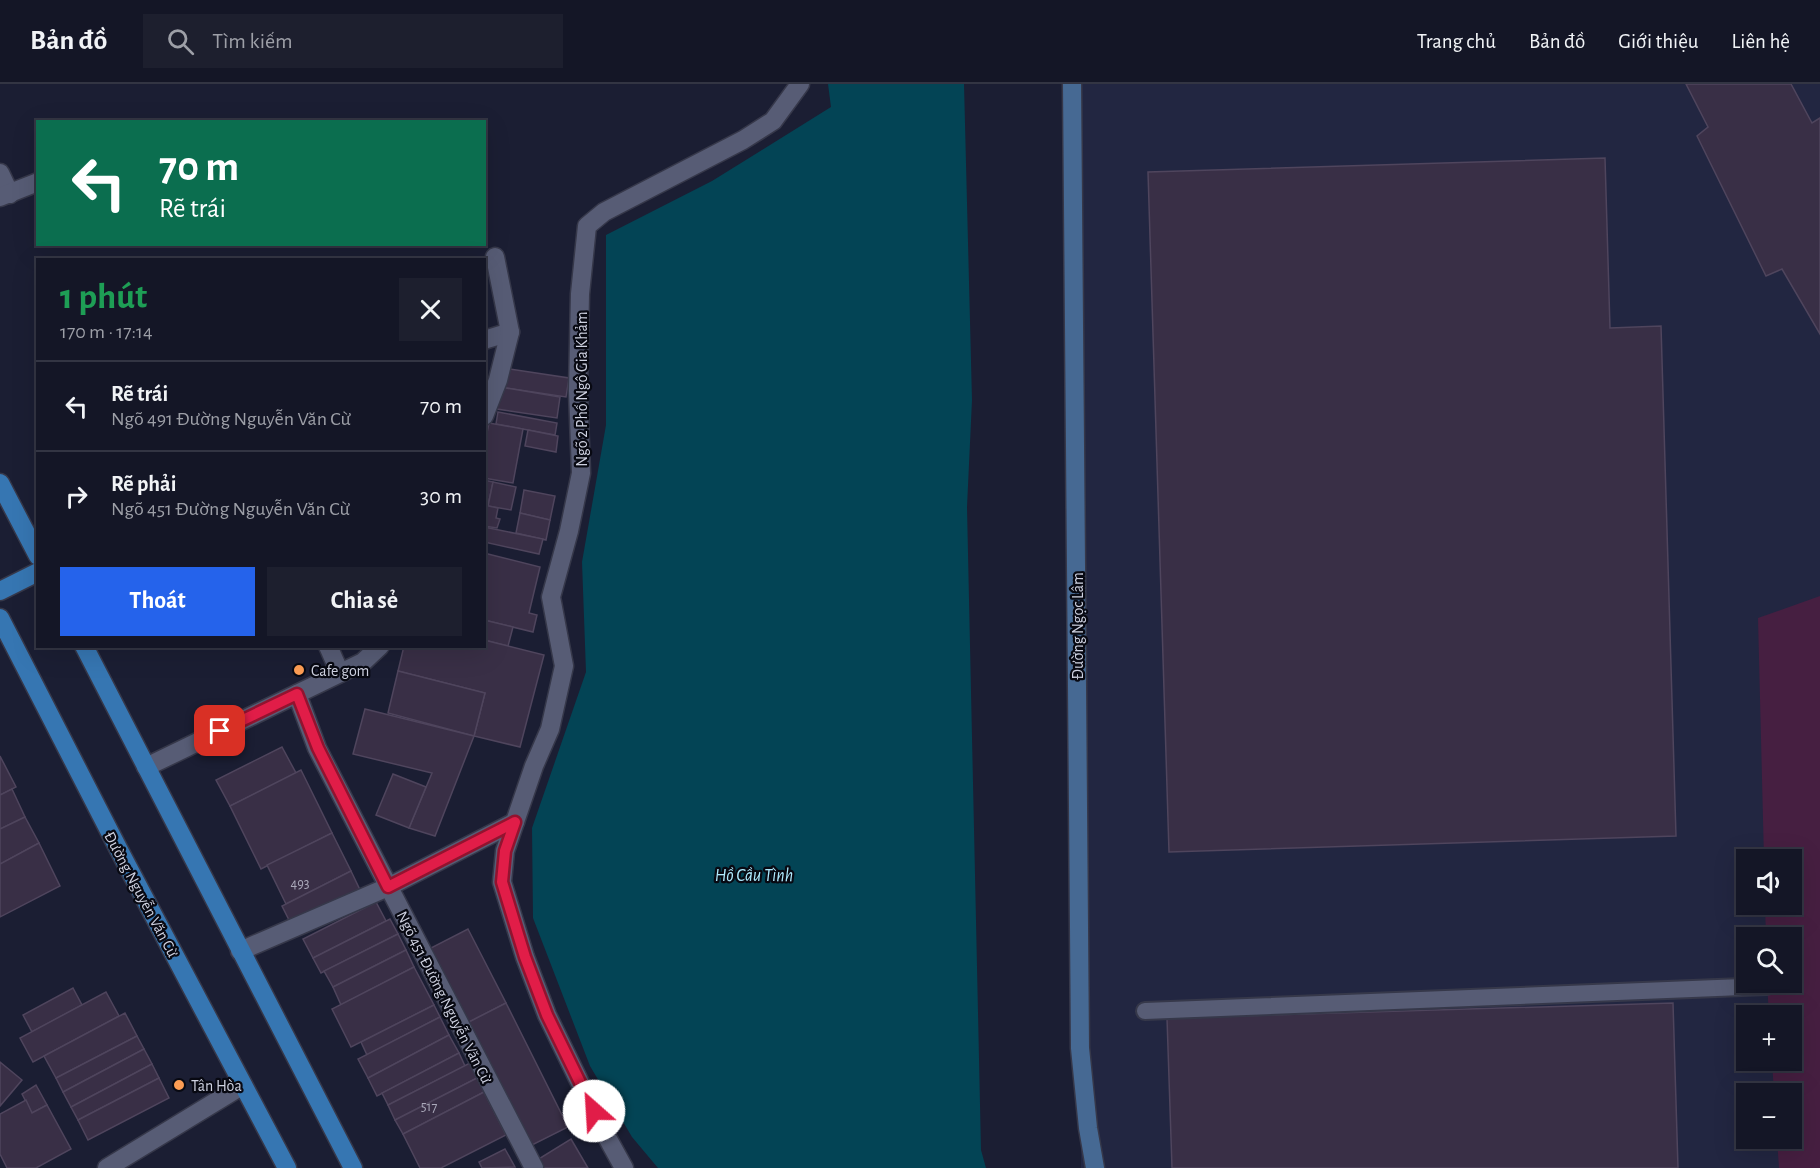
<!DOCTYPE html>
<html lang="vi">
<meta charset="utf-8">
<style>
body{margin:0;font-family:"Alegreya Sans",sans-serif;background:#1d1f2e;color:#f1f3f6;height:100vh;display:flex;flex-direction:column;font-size:22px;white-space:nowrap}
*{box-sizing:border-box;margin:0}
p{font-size:20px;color:#9d9fa7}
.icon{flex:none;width:33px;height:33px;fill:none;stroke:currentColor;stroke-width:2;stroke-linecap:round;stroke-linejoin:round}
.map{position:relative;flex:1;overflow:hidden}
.side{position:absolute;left:36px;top:174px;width:450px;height:390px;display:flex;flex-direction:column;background:#141626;border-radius:0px;box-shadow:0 6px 24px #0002,0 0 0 2px #333543}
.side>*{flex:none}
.top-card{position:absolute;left:36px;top:36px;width:450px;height:126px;border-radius:0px;box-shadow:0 6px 24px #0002,0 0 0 2px #333543;background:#0b6e4f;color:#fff;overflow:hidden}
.controls{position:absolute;left:1736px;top:765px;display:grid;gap:12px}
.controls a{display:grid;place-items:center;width:66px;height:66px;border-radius:0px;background:#141626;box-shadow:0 6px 24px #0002,0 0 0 2px #333543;font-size:30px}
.pin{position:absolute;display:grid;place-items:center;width:51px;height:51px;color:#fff;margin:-26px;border-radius:12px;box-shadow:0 3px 9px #0006}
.me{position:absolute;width:66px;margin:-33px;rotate:334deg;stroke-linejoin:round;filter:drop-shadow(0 0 4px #0008)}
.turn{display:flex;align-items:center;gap:21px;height:126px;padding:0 24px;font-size:27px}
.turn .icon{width:78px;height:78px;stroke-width:2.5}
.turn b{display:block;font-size:42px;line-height:51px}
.round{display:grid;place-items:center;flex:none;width:63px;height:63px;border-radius:0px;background:#1d1f2e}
.overview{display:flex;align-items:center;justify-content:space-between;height:102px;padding:0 24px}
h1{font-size:36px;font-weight:600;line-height:45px;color:#1e9e55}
.action{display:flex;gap:12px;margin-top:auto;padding:12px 24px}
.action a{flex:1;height:69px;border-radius:0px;background:#2563eb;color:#fff;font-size:24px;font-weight:600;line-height:69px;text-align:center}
.action a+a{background:#1d1f2e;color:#f1f3f6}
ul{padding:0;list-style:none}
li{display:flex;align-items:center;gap:18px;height:90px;padding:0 24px;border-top:2px solid #333543}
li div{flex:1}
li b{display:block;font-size:22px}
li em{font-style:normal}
header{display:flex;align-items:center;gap:36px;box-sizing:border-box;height:84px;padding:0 30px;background:#141626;border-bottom:2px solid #333543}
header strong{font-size:28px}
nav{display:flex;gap:33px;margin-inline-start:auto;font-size:21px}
.search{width:420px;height:54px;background:#1d1f2e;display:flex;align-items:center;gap:15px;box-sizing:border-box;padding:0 21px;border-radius:0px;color:#9d9fa7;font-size:22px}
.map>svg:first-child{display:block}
.built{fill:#222641;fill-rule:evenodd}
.green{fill:#461f41}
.water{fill:#034455}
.building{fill:#392f46;stroke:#4f455d;stroke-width:1.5}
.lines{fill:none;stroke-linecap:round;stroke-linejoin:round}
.lane-casing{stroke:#36384a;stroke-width:20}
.street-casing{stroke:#36384a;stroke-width:21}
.secondary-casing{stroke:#36384a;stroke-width:21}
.primary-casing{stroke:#36384a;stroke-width:21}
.lane{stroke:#575c75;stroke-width:16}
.street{stroke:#575c75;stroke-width:18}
.secondary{stroke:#466993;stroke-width:18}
.primary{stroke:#3676b2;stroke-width:18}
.route-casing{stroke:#92132f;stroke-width:15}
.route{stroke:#e11d48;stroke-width:10}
.poi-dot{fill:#fd9d54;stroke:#080912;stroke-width:2}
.labels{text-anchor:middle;stroke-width:4.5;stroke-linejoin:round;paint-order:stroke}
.number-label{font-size:14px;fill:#aaa9ba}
.street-label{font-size:16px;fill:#cfd2e1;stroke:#080912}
.poi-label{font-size:16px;fill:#cfd2e1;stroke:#080912;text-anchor:start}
.water-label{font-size:18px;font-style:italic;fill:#afebff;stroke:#080912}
</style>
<header>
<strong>Bản đồ</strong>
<div class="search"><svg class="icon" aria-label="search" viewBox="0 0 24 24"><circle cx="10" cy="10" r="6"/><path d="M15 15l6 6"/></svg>Tìm kiếm</div>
<nav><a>Trang chủ</a><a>Bản đồ</a><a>Giới thiệu</a><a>Liên hệ</a></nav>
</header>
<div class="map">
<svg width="1820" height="1084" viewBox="0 0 1820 1084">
<rect width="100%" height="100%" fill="#1b1e33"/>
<path class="built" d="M1079,0H1820V1084H1081ZM1746,776H1791V820H1746ZM1746,854H1791V898H1746ZM1746,932H1791V976H1746ZM1746,1010H1791V1054H1746Z"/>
<path class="green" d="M1820,512V1084H1779L1777,1055L1791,1054V1010L1774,1009L1772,977L1791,976V932L1769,931L1767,899L1791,898V854L1766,853L1765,821L1791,820V776L1764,775L1758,534Z"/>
<path class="water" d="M828,0H964L972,316L967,423L981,1066L986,1084H658L632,1053L590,982L533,834L532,744L586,588L582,478L606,341V151L712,97L831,23Z"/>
<g class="building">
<path d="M1686,0H1791L1812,39L1820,34V250L1782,185L1766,192L1697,52L1708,43Z"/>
<path d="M1605,74L1610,244L1661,242L1676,752L1169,768L1148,88Z"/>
<path d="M503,284L569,294L566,313L500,303Z"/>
<path d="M500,303L560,313L557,334L497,325Z"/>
<path d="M498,328L557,339L555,351L496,340Z"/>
<path d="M489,339L523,345L513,399L484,394V364Z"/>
<path d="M528,346L558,352L556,368L525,362Z"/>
<path d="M484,396L493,398L488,422L484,421Z"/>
<path d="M493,398L516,403L511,426L488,422Z"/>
<path d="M524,406L555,412L550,436L520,429Z"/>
<path d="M484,421L498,424L496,434L500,435L497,444L484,442Z"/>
<path d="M520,429L550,436L546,456L516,449Z"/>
<path d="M484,443L543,455L539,470L484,458Z"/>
<path d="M484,469L540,483L529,529L537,531L533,548L484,536Z"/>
<path d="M484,536L513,543L508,562L484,556Z"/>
<path d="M484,556L544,571L520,663L474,652L485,609L398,587L404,562H484Z"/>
<path d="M398,587L485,609L474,652L388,629Z"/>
<path d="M365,625L474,652L435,752L409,744L432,689L353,670Z"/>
<path d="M282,663L296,689L230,722L216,696Z"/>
<path d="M0,672L16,703L0,711Z"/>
<path d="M301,686L332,749L261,785L230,722Z"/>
<path d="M393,690L426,703L409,744L376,731Z"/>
<path d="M12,705L25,733L0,745V711Z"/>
<path d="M25,733L39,759L0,780V745Z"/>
<path d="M332,749L351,787L286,820L267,781Z"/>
<path d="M39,759L60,802L0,833V780Z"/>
<path d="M351,787L361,808L292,842L282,822Z"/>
<path d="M376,818L386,837L313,874L303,855Z"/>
<path d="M390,835L398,850L321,889L313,874Z"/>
<path d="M468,845L506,919L465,940L427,866Z"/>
<path d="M398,850L406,866L333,903L324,887Z"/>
<path d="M406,866L414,883L341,921L333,903Z"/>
<path d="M414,883L434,921L351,963L332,925Z"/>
<path d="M73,904L82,921L32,948L23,931Z"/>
<path d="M106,908L119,932L33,978L20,954Z"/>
<path d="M506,919L568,1043L528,1063L465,940Z"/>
<path d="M1673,919L1678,1084H1172L1167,934Z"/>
<path d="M434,921L440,933L367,971L361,958Z"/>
<path d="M125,929L137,952L56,994L44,972Z"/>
<path d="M440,933L449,951L368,994L358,975Z"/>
<path d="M449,951L459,969L377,1012L368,994Z"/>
<path d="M137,952L144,965L63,1008L56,994Z"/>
<path d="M144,965L152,980L71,1023L63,1008Z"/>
<path d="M459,969L465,982L388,1021L382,1009Z"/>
<path d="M0,978L22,996L0,1022Z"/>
<path d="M470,979L477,994L395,1036L388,1021Z"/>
<path d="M152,980L159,994L78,1036L71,1023Z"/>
<path d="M159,994L169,1014L88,1056L78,1036Z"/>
<path d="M477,994L484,1008L403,1050L395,1036Z"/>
<path d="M36,1001L47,1021L32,1029L22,1010Z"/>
<path d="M484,1008L506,1051L441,1084H420L403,1050Z"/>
<path d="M26,1016L32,1029L47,1021L71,1065L36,1084H7L0,1070V1030Z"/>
<path d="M571,1055L588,1084H542L537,1076Z"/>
<path d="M505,1065L515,1083L482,1084L479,1078Z"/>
</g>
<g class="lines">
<defs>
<path id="lane" d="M1145,927L1767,902"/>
<g id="street">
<path d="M0,89L10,110"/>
<path d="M0,113L38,98"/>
<path d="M484,256L510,248"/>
<path d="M484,332L498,296L510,248L495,173"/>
<path d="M328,562L340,589"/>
<path d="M297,610L317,664L534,1084"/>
<path d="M146,683L363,578L380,562"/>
<path d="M240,867L388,803L515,738"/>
<path d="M107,1084L243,1001"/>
<path d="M624,1084L603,1046L547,931L525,873L502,798L505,767L534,682L550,645L564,582L551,513L569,447L581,389L578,307L580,210L587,142L604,128L743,56L773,37L800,0"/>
</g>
<path id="secondary" d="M1072,0L1080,964L1088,1044L1095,1084"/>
<g id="primary">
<path d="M0,399L38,472"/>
<path d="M0,507L38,488"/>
<path d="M0,534L119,766L287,1084"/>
<path d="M84,562L353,1084"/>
</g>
</defs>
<use href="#lane" class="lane-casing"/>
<use href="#street" class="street-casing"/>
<use href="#secondary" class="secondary-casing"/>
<use href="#primary" class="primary-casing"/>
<use href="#lane" class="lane"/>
<use href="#street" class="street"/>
<use href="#secondary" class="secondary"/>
<use href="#primary" class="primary"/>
</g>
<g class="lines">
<defs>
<path id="route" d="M220,647L297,610L318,664L388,803L515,738L505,767L502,798L525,873L547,931L594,1027"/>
</defs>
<use href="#route" class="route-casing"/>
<use href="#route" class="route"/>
</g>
<g class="poi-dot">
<circle cx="299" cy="586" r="6"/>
<circle cx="179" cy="1001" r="6"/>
</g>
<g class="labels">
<g class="number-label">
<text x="300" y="804">493</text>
<text x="429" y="1027">517</text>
</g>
<g class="street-label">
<text transform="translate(581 305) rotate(-90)" y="6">Ngõ 2 Phố Ngô Gia Khảm</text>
<text transform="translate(1077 542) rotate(-90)" y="6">Đường Ngọc Lâm</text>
<text transform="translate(142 810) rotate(62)" y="6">Đường Nguyễn Văn Cừ</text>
<text transform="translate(445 913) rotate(63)" y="6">Ngõ 451 Đường Nguyễn Văn Cừ</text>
</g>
<g class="poi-label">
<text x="311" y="592">Cafe gom</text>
<text x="191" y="1007">Tân Hòa</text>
</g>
<g class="water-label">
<text x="754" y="797">Hồ Cầu Tình</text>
</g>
</g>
</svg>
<div class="controls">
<a><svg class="icon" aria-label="sound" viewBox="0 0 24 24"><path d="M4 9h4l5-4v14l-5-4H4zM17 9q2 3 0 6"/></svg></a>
<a><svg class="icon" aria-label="search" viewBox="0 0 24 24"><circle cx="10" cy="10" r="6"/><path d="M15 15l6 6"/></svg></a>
<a>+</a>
<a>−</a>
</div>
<div class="pin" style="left:220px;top:647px;background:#d93025"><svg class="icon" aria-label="arrive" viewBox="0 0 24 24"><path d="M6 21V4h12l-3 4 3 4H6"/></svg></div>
<svg class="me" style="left:594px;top:1027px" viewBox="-20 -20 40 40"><circle r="19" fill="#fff"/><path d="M0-13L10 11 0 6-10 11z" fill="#e11d48"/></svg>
<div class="top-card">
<div class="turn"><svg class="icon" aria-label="left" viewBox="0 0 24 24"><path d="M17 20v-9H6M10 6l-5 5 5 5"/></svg><div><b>70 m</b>Rẽ trái</div></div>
</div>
<section class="side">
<div class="overview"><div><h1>1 phút</h1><p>170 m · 17:14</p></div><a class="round"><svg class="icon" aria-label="close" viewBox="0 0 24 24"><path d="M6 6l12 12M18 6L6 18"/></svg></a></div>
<ul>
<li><svg class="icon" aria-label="left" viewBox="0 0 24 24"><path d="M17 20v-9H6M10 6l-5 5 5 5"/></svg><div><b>Rẽ trái</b><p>Ngõ 491 Đường Nguyễn Văn Cừ</p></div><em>70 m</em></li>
<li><svg class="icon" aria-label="right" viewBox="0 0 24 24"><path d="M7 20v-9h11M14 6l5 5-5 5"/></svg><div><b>Rẽ phải</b><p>Ngõ 451 Đường Nguyễn Văn Cừ</p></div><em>30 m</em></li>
</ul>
<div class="action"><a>Thoát</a><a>Chia sẻ</a></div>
</section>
</div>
